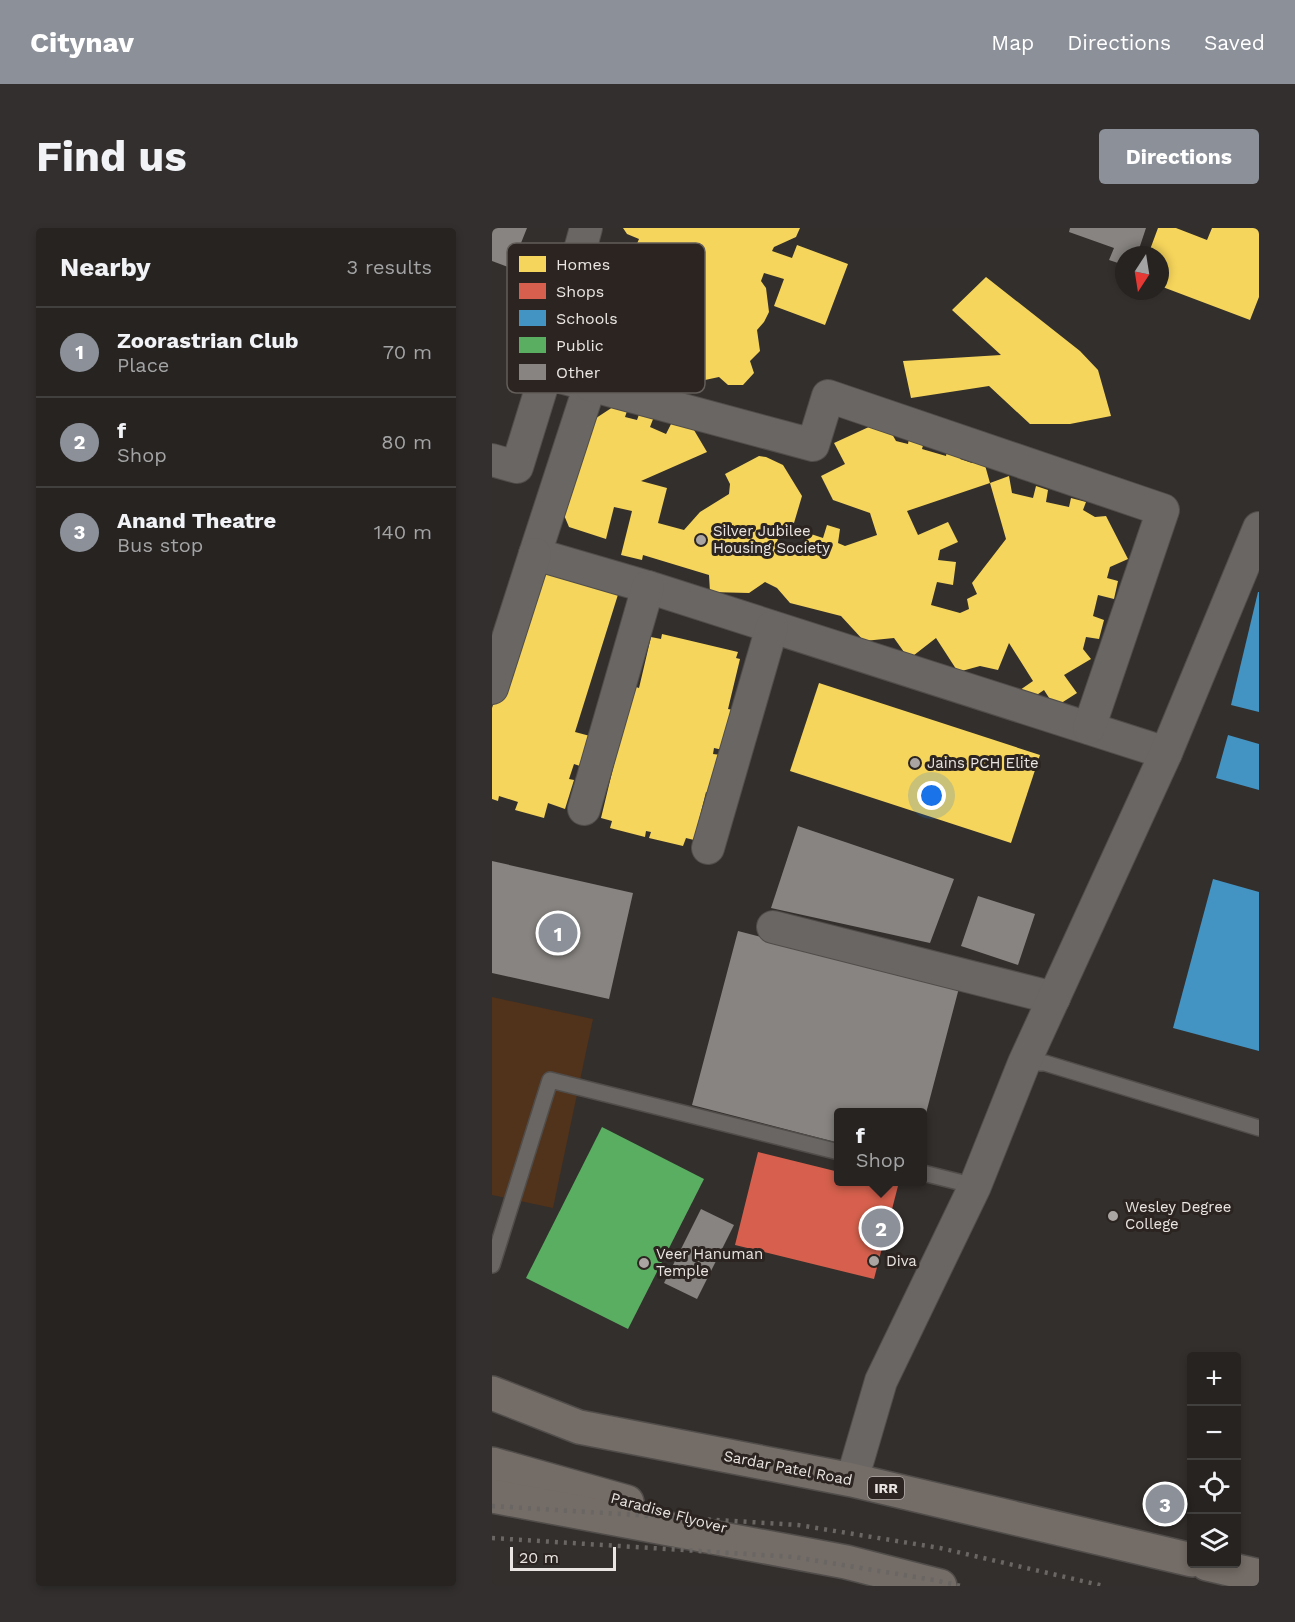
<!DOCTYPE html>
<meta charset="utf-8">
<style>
body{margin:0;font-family:"Work Sans",sans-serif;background:#322f2e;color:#f1f3f6}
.controls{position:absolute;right:18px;bottom:18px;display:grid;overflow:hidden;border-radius:6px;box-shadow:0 3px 9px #0003}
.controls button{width:54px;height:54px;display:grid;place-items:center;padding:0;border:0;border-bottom:2px solid #42403f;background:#262321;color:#f1f3f6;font:30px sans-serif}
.compass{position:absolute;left:623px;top:18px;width:54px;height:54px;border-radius:50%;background:#262321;box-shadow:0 3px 9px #0003;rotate:192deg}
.scale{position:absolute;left:18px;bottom:15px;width:106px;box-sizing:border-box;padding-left:6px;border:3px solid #eae5e2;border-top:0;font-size:16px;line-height:21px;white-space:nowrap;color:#eae5e2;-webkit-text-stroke:4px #2b2420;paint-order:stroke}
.you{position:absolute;left:440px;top:568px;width:21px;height:21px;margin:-15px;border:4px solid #fff;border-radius:50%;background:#1a73e8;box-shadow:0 0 0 9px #1a73e833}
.badge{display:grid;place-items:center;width:39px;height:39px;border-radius:50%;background:#8c9099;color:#fff;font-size:20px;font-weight:700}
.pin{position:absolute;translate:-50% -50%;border:3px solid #fff;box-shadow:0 2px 6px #0006}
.popup{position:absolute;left:342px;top:880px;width:93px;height:78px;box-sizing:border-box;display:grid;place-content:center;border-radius:6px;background:#262321;filter:drop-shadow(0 2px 4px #0005);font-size:20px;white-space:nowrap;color:#a4a4a5}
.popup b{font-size:22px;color:#f1f3f6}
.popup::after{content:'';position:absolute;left:50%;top:100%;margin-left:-12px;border:12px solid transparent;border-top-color:#262321}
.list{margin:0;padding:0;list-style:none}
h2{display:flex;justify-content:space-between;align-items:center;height:78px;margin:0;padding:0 24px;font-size:26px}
h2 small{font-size:20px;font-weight:400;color:#a4a4a5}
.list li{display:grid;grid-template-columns:39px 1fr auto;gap:18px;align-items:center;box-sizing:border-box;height:90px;padding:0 24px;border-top:2px solid #42403f}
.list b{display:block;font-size:22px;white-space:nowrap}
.list p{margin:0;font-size:20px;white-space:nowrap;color:#a4a4a5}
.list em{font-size:20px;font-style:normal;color:#a4a4a5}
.icon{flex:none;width:33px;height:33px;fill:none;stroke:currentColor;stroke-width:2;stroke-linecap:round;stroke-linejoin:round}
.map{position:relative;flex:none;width:767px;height:1358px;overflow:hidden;border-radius:6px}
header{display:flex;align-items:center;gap:36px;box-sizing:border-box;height:84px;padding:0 30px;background:#8c9099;color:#fff}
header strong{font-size:28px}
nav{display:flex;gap:33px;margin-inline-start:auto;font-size:21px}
.intro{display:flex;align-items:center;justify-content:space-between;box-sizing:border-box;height:144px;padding:0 36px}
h1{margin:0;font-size:42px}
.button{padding:15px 27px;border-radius:6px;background:#8c9099;color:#fff;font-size:21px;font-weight:700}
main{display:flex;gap:36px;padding:0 36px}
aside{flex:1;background:#262321;border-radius:6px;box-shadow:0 3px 9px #0003}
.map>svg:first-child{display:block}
</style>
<header>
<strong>Citynav</strong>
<nav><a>Map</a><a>Directions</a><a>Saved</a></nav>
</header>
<div class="intro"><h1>Find us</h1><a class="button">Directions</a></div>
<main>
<aside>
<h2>Nearby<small>3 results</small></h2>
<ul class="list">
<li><span class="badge">1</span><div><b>Zoorastrian Club</b><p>Place</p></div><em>70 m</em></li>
<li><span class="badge">2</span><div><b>f</b><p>Shop</p></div><em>80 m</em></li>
<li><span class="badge">3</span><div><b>Anand Theatre</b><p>Bus stop</p></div><em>140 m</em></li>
</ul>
</aside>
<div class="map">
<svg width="767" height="1358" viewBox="0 0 767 1358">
<rect width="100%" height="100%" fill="#332f2c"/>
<path fill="#51321a" d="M0,769L101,791L61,980L0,967Z"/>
<g fill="#f6d55c">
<path d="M131,0H308L304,9L282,19L280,23L300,30L305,17L356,36L333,97L282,78L292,51L272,45L269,53L274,60L277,84L272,94L265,102L268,123L258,133L262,145L251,157H236L227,149L213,152L189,145L183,136L195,126L186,106L168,117L169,126L161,134L152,128L143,127L133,113L125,117H111L102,106V92L108,80L103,62L122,51L127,19L143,20L147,11L135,6Z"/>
<path d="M666,0H684L715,12L720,0H767V69L758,92L668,58V27H656Z"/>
<path d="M494,49L588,123L606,142L619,188L578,196H538L497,158L419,170L411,133L509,127L460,82Z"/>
<path d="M127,175L137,177L133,189L145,192L149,181L163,186L158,199L174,206L180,194L199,197L215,224L149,253L175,260L166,295L192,302L208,284L237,266L238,256L233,246L267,228L274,229L291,237L310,268L302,295L290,298L284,317L310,325L316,305L331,310L335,297L348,301L346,315L353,318L385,307L378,285L341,272L329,248L353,236L342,215L392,192L404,213L416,216L418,205L433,210L430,221L454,228L456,218L470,221L468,231L480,235L491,230L498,255L415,283L426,307L456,294L466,314L448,322L446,332L464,334L461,357L445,354L439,377L468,385L477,381L475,371L485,366L480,355L514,311L498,255L517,248L520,265L541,270L544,258L556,262L554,274L577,279L579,270L594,274L591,282L603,289L614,288L636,331L618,339L615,350L626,353L622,371L606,367L601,388L612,392L607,411L594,409L591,421L599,431L572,447L585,465L563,479L552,462L536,473L528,462L541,453L517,415L506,442L488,438L466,444L444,410L417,431L402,410L372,413L349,388L298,375L285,360L273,354L257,365L218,364L217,347L151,327L150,332L129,327L140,283L122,279L114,311L77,299L69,280L95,196Z"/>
<path d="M47,331L129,357L83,504L98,508L88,538L82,536L77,551L82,552L73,581L56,575L52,590L23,582L26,574L7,568L6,573L0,571V480Z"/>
<path d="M170,406L246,424L244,430L248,431L236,481L241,482L231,522L222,520L221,526L229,527L219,566L214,564L202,612L194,610L191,618L157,610L159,604L154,603L153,609L118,600L120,593L109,590L141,458L147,460L159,409L169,411Z"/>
<path d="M327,455L548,527L519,615L298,543Z"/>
</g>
<path fill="#d6604d" d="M266,924L347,944V954H387L406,958L382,1051L243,1017Z"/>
<g fill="#4393c3">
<path d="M766,364H767V484L739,477Z"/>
<path d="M736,507L767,516V562L724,550Z"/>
<path d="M721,651L767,664V823L681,800Z"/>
</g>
<path fill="#5aae61" d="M110,899L212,951L136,1101L34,1050Z"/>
<g fill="#878481">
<path d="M0,0H35L19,40L0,33Z"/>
<path d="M578,0H654L645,27H632V37L617,32L622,20L577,4Z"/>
<path d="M306,598L462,651L438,715L279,680Z"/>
<path d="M0,633L141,665L117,771L0,745Z"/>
<path d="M486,668L543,686L526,737L469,718Z"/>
<path d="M246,703L467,760L432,893L431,884H347V915L200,877Z"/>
<path d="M209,981L242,997L205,1071L172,1055Z"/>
</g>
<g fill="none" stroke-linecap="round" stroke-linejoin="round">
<defs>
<g id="lane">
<path d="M532,835H553L767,900"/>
<path d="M431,945L483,958"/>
<path d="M0,1037L58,852L347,924"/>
</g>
<g id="street">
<path d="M54,145L98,157L43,326L156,359L674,525"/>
<path d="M98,157L321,217L336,168L671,282L597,500"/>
<path d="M0,232L25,239L54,145L94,0"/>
<path d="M0,460L43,326"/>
<path d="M92,581L156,359"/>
<path d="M216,620L280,399"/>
<path d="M281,699L562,770"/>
<path d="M360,1252L389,1153L483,958L532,835L674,525L767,300"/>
</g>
<g id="primary">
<path d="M0,1165L87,1199L360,1252L700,1332"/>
<path d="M0,1236L135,1274"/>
<path d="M0,1268L354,1334L448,1358"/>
<path d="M715,1336L767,1348"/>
</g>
</defs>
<use href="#lane" stroke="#504d4b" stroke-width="18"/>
<use href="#street" stroke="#504d4b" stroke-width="34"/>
<use href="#primary" stroke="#504d4b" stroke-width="36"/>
<use href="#lane" stroke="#696664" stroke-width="15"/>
<use href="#street" stroke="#696664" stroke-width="32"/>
<use href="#primary" stroke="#746c66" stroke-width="33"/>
<g stroke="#696663" stroke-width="4.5" stroke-dasharray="3 6" stroke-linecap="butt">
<path d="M0,1278L306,1297L448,1320L612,1358"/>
<path d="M0,1310L302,1329L442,1352L469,1358"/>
</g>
</g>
<g fill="#aaa5a2" stroke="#2b2420" stroke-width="2">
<circle cx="209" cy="312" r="6"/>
<circle cx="423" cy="535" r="6"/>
<circle cx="621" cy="988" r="6"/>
<circle cx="382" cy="1033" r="6"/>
<circle cx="152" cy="1035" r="6"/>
</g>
<g text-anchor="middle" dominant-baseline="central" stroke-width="6" stroke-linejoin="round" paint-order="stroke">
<rect fill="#2b2420" stroke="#b1aba8" stroke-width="1.5" x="376" y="1249" width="36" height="22" rx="4.5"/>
<g font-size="14" font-weight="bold" fill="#eae5e2">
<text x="394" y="1260">IRR</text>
</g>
<g font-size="15" fill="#eae5e2" stroke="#2b2420" text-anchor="start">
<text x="221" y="303">Silver Jubilee<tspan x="221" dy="17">Housing Society</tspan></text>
<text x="435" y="535">Jains PCH Elite</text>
<text x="633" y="979">Wesley Degree<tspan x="633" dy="17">College</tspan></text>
<text x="164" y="1026">Veer Hanuman<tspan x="164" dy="17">Temple</tspan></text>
<text x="394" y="1033">Diva</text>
</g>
<g font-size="15" fill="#eae5e2" stroke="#2b2420">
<text transform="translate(296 1240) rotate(11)">Sardar Patel Road</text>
<text transform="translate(177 1285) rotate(15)">Paradise Flyover</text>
</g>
</g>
<rect x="15" y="15" width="198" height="150" rx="9" fill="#2b2420" stroke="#645e5a" stroke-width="1.5"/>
<rect x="27" y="28" width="27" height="16" fill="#f6d55c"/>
<rect x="27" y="55" width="27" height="16" fill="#d6604d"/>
<rect x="27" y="82" width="27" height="16" fill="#4393c3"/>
<rect x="27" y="109" width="27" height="16" fill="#5aae61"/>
<rect x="27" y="136" width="27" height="16" fill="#878481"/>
<g font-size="16" fill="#eae5e2">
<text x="64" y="42">Homes</text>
<text x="64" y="69">Shops</text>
<text x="64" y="96">Schools</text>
<text x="64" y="123">Public</text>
<text x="64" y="150">Other</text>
</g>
</svg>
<div class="controls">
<button>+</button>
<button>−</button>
<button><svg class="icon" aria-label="locate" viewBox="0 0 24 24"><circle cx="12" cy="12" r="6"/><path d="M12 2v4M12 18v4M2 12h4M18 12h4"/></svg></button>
<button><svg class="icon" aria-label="layers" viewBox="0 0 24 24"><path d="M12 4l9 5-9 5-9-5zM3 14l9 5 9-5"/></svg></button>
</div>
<svg class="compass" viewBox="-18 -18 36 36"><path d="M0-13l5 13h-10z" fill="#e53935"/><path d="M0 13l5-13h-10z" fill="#a4a4a5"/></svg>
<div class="scale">20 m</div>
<div class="you"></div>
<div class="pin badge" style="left:66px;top:705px">1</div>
<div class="pin badge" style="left:389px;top:1000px">2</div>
<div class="popup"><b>f</b>Shop</div>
<div class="pin badge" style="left:673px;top:1276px">3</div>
</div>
</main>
